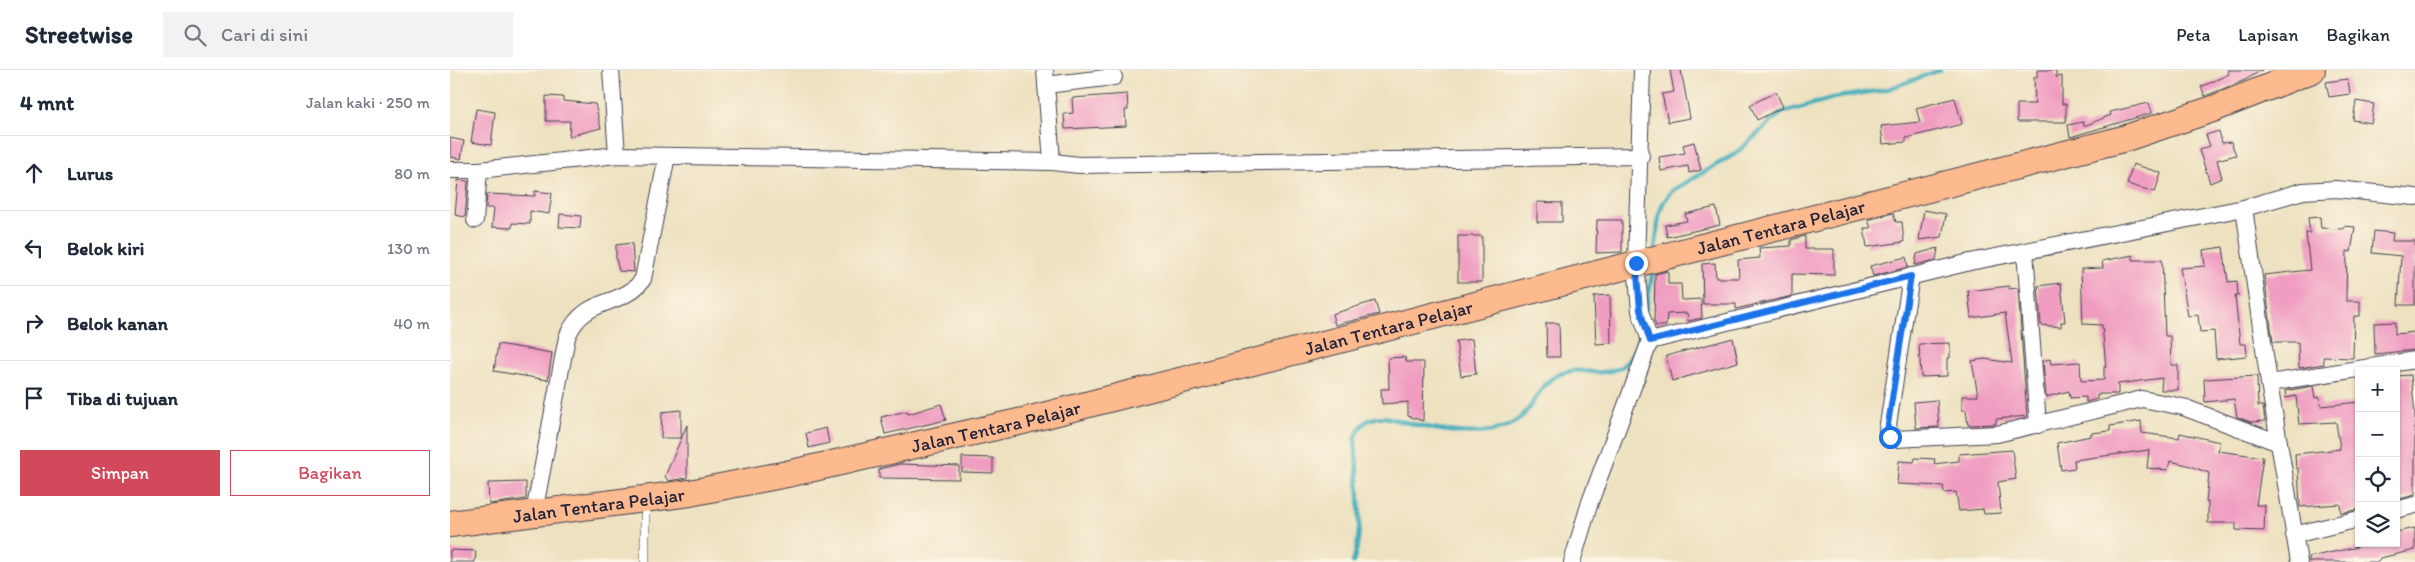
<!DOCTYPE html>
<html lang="id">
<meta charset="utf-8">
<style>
body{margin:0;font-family:Itim,sans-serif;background:#f2f2f3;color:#1f2937}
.controls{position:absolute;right:15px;bottom:15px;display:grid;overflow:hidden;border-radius:0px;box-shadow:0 1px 4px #0004}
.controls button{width:45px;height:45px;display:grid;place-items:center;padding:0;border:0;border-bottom:1px solid #e0e1e3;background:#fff;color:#1f2937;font:25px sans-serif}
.stop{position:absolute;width:15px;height:15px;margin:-11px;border:4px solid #1a73e8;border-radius:50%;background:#fff}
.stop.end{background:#1a73e8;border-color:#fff;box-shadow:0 1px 5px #0008}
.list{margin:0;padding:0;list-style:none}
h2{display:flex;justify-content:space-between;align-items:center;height:65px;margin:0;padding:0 20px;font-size:21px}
h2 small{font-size:16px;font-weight:400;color:#747a83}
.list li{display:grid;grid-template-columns:32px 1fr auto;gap:15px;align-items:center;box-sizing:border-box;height:75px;padding:0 20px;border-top:1px solid #e0e1e3}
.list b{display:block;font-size:19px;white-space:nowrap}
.list em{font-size:16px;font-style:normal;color:#747a83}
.actions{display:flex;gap:10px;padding:15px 20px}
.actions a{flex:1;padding:11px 0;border:1px solid #d1495b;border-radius:0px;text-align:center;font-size:18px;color:#d1495b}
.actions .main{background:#d1495b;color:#fff}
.icon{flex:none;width:28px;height:28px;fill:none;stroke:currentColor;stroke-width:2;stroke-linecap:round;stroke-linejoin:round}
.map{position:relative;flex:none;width:1965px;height:492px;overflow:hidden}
header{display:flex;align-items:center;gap:30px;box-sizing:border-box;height:70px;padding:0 25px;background:#fff;border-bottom:1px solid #e0e1e3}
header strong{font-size:24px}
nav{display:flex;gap:28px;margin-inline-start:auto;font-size:18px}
.search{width:350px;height:45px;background:#f2f2f3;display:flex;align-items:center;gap:12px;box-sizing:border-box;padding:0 18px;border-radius:0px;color:#747a83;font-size:19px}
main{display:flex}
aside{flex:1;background:#fff}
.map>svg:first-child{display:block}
</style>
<header>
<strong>Streetwise</strong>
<div class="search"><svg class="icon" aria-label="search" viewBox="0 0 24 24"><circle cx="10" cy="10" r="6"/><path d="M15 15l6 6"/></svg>Cari di sini</div>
<nav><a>Peta</a><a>Lapisan</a><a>Bagikan</a></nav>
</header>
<main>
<aside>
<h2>4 mnt<small>Jalan kaki · 250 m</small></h2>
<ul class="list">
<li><svg class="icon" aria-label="ahead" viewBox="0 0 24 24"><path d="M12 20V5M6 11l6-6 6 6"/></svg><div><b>Lurus</b></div><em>80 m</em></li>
<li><svg class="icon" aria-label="left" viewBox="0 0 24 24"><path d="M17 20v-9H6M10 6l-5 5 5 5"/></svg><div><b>Belok kiri</b></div><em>130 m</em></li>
<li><svg class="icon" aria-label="right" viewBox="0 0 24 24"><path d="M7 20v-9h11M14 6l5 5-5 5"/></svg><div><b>Belok kanan</b></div><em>40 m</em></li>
<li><svg class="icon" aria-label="arrive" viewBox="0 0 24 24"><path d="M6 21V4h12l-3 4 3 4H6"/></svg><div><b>Tiba di tujuan</b></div></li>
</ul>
<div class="actions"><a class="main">Simpan</a><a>Bagikan</a></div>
</aside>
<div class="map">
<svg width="1965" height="492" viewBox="0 0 1965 492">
<rect width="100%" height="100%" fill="#fcf5e5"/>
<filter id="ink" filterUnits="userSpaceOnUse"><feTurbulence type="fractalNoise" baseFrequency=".02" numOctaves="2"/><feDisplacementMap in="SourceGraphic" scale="10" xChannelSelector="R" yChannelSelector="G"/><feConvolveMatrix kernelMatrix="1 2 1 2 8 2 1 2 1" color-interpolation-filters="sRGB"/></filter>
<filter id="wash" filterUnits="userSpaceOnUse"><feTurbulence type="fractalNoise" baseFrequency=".0096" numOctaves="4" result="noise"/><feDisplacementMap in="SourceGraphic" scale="20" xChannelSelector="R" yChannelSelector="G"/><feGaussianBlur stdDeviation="1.12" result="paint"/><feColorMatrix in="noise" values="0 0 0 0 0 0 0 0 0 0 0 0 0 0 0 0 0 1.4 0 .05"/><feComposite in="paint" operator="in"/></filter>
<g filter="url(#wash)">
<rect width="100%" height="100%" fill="#ede1c0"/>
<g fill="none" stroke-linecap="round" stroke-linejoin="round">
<g stroke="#3eadbb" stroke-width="4.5">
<path d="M1205,179L1209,145L1213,133L1223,120L1285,84L1331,43L1383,28L1438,19L1490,0"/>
<path d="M1196,239L1203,200"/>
<path d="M903,492C915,459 907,405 905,370C909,354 918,347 935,347C974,357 1045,379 1075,343C1088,328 1092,310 1113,303C1124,299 1132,301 1143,302C1177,304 1182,289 1191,261"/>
</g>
</g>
<g id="blocks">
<g fill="#f09dc1">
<path d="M1220,0H1231L1240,48L1218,52L1212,24L1224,22Z"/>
<path d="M1587,0H1606V7L1612,6V34H1616V52H1567V34H1585L1584,7H1587Z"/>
<path d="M1777,0H1812L1795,10L1755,26L1751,17L1779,4Z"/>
<path d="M1898,9L1900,24L1879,27L1876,12Z"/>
<path d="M1326,22L1333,37L1307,50L1300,35Z"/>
<path d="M677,24L678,40H675L676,56L615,59L614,44L623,43L622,28Z"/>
<path d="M96,26L113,27V31L145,34L151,58L119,66L120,51H96Z"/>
<path d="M1505,28L1512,54L1456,68V72L1433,74L1431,56L1470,52L1466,38Z"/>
<path d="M1906,31L1924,34L1921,53L1903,50Z"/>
<path d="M1699,33L1702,43L1620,67L1618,55L1633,52L1634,56L1661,45L1660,42Z"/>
<path d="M26,39L45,42L41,75L21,72Z"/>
<path d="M1769,61L1772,73L1781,72L1786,85L1767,90L1772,108L1760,113L1749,80L1760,76L1756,65Z"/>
<path d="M0,68L14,71L11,89L0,87Z"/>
<path d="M1244,72L1251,100L1239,103L1238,96L1211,101L1209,87L1235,83L1233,75Z"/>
<path d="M1683,94L1711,103L1705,122L1677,114Z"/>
<path d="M8,110L18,111L15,147L5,145Z"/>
<path d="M85,121L102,123L99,144L80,141V154L62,153V158L42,157L44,138H36L37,124L85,126Z"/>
<path d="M1087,132L1112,133V152H1087Z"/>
<path d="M1266,137L1270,155L1217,167L1215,155L1237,151L1235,144Z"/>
<path d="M1474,140L1496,144L1492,167L1469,170Z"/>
<path d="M1443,143L1446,152H1452L1454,172L1417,177L1414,158H1421L1418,150Z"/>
<path d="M110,144L131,146L130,158L109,157Z"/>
<path d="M1870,147L1871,158L1893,159L1894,156L1905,157L1901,182L1897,181L1896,231H1910V246H1904L1903,288L1873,287L1874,294L1849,298L1848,272H1823L1814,205L1860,200L1856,163H1860L1858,148Z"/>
<path d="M1147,150H1172V182L1146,183Z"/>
<path d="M1924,161L1943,163L1942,171H1965V235H1948L1951,186L1922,183Z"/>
<rect x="1008" y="166" width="24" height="46"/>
<path d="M1355,166V179H1384V205L1342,204V226L1286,239V234H1253L1252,194L1265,193L1266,208H1289L1288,190L1310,188L1309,178L1341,176V170Z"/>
<path d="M182,173L184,202L169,201L166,189V175Z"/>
<path d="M1773,177L1778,212L1787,211L1788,226H1785L1790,274H1796L1797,286L1766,289L1764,261L1750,262L1748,245L1738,246L1730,198L1755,196L1753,180Z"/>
<path d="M1488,178L1486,190L1465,195L1467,184Z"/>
<path d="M1683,185V190H1712L1715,266H1720L1721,295H1728V320H1711L1712,308L1668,314V324H1647V329L1636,332V327L1620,328L1619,321L1596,327L1593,291L1600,289L1601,294L1630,292L1631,311L1654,310V297H1656L1652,255L1633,254L1631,199L1653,198L1652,191Z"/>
<path d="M1456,187L1458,197L1423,206L1420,196Z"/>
<path d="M1218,201V214H1231L1232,230L1251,229L1252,248L1238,251L1237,243L1217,244L1216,256H1206L1204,251L1205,204Z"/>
<path d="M1611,213L1615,252H1611V257L1591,255L1588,216Z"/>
<path d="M1559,216V219L1568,218L1577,346L1546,349V354L1518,355L1516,340H1512V326H1528L1522,291L1535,289L1562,293L1555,243L1521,248L1518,221Z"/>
<path d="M1160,225L1161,273L1146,274L1144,226Z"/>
<path d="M925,231L929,244L885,255L882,244Z"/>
<path d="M1945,252V264L1965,262V280L1925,284L1924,253Z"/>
<path d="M1096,253H1109L1110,287H1097Z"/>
<path d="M1283,268L1288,292L1222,311L1216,286Z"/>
<path d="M1022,269L1026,304L1011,306L1006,271Z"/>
<path d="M1500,273V288H1497V306L1471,307L1469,274Z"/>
<path d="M48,274L102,283L98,310L44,301Z"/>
<path d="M955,287L956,292H974L973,351L958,346V332L932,334L931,319H939L938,288Z"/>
<path d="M1961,305L1965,345V425L1946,430V306Z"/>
<path d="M1807,306L1808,336H1813L1815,351L1801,352L1787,347L1784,329L1755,332L1754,309Z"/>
<path d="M1863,316L1865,328L1870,327L1871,336L1909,332V439L1891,443L1890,434L1850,437L1848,398H1846L1845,384L1890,379L1886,352L1849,354L1846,326L1836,328L1835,321Z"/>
<path d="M1487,330L1489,357L1466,358L1464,332Z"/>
<path d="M491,334L496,350L435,364L431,347L457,341L458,344Z"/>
<path d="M231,340V368H211L212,342Z"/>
<path d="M1691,351L1692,363L1729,368L1730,363L1770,372L1768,381L1813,387L1806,435H1815L1814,461L1786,460V453H1758V432H1756L1759,403L1737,395L1720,391L1718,400L1697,398L1699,380L1624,390L1625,398L1611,400L1607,373L1641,366V363L1660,361V356Z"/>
<path d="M237,355V408L218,411L215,406Z"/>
<path d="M376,358L379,373L359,378L356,363Z"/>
<path d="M1562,380L1566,409L1548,412L1551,443L1534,444L1533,439L1509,441L1506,422L1494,423L1493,416L1447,414L1449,391L1464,392L1465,388L1485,389L1484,394L1509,391V384Z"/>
<path d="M512,387L543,388V403L512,402Z"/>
<path d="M450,394L509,396V409L429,408V399Z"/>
<path d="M76,412V429L39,434L38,413Z"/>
<path d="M1965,458V480L1930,488L1928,492H1859V487L1908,477V473H1946V462Z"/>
<path d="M0,480L26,481L25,492H0Z"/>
</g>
</g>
</g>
<g filter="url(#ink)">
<use href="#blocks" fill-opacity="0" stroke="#403f4f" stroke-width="1"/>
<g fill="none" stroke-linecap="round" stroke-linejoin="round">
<defs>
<path id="service" d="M195,492V434"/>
<g id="minor">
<path d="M161,0L167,85"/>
<path d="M595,0L602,92L629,95L1191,86"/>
<path d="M596,15L664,7"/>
<path d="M0,100H29L167,85L602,92"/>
<path d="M1794,138L1819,313L1849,492"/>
<path d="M25,150L29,100"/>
<path d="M1575,181L1588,355"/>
<path d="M1461,206L1437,361L1445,369L1547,364L1692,329L1733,337L1829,373"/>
<path d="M1200,271L1520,192L1794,138L1853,121L1886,119L1965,127"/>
<path d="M1819,313L1965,290"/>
<path d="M1946,440L1965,435"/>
<path d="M84,443L117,267C135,224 172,239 193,209L217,86"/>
<path d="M1844,465L1909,449"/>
<path d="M1122,492L1140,432L1200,271L1190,241L1186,193L1192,0"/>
</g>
<g id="trunk">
<path id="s1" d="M0,454L240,423L337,404L573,351L1673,69L1763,39L1862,0"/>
</g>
</defs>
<use href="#service" stroke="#403f4f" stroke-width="9"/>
<use href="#minor" stroke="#403f4f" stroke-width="18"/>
<use href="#trunk" stroke="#403f4f" stroke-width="28"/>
<use href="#service" stroke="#fff" stroke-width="8"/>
<use href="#minor" stroke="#fff" stroke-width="16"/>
<use href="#trunk" stroke="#fcba8e" stroke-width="26"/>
</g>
</g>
<g fill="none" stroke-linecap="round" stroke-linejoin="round" filter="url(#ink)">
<path stroke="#1a73e8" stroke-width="6" d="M1186,193L1190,240L1200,271L1461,206L1437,361L1440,367"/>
</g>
<g text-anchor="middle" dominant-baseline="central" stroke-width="4.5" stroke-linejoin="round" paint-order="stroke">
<g font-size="19" fill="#22223b" stroke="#fcf5e5">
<text stroke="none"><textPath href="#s1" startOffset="1365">Jalan Tentara Pelajar</textPath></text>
<text stroke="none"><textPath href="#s1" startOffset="960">Jalan Tentara Pelajar</textPath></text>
<text stroke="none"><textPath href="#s1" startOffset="555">Jalan Tentara Pelajar</textPath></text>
<text stroke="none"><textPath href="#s1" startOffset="150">Jalan Tentara Pelajar</textPath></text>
</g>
</g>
</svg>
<div class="controls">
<button>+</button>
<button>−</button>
<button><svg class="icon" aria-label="locate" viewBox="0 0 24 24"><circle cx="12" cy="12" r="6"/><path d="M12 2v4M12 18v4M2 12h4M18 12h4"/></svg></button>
<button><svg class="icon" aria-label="layers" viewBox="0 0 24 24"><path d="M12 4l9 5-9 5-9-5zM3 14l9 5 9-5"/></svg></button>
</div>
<div class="stop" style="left:1440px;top:367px"></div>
<div class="stop end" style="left:1186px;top:193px"></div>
</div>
</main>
